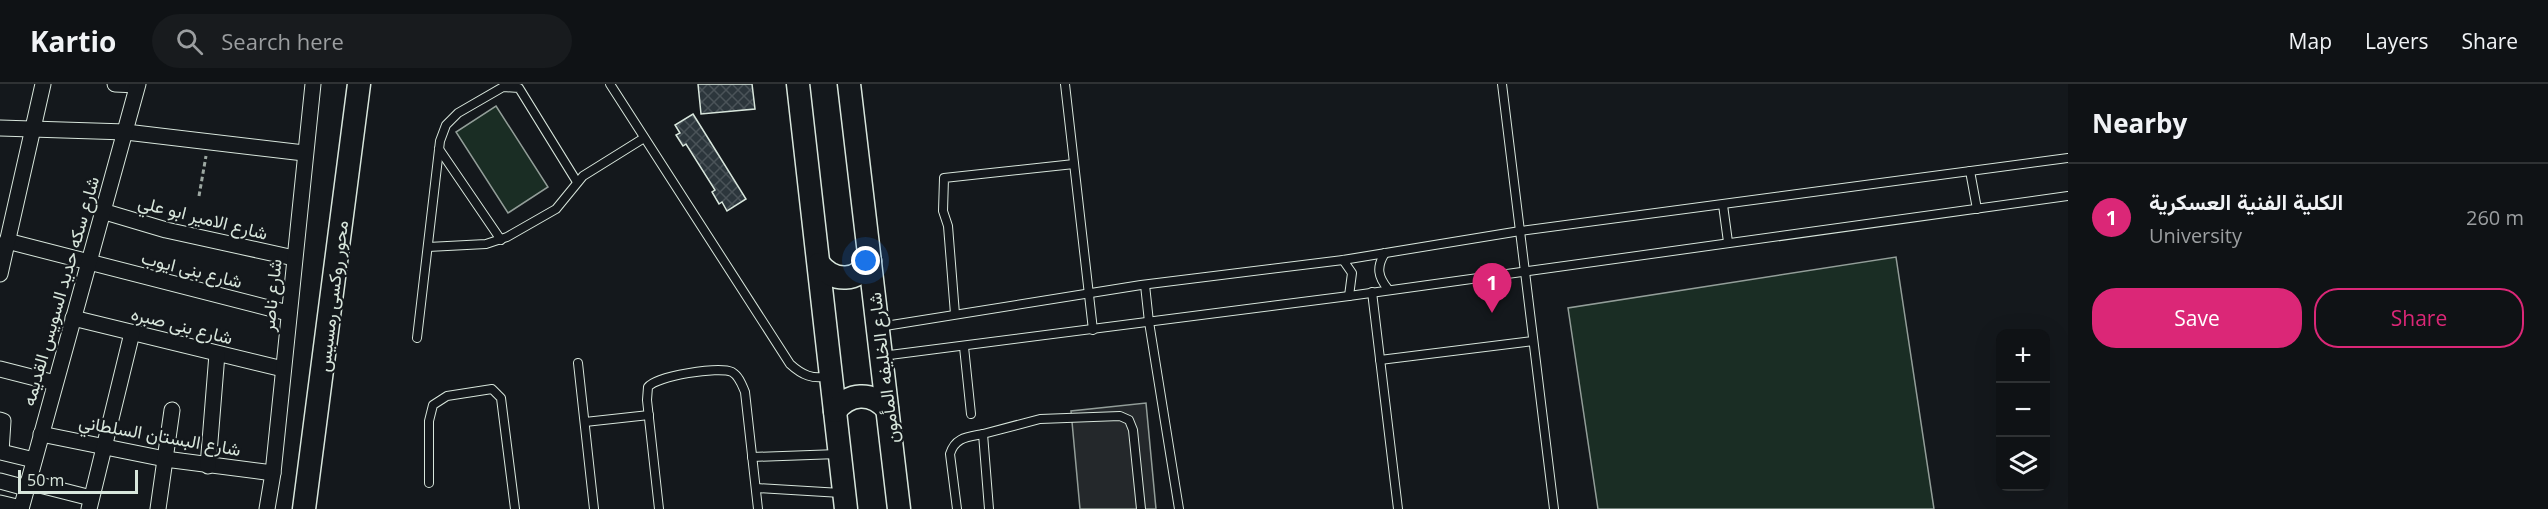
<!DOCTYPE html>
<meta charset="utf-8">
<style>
body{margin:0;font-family:"Open Sans",Vazirmatn,sans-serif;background:#181b1e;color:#f1f3f6}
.controls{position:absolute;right:18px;bottom:18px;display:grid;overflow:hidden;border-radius:12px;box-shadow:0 6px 24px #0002}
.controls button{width:54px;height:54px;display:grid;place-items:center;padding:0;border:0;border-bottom:2px solid #2f3234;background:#0f1215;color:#f1f3f6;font:30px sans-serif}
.scale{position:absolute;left:18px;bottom:15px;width:120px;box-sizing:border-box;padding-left:6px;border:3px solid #d8e6dc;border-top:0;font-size:16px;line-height:21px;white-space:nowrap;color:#d8e6dc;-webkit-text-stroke:4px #14181c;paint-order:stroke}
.you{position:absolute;left:866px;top:177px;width:21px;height:21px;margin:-15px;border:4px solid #fff;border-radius:50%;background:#1a73e8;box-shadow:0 0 0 9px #1a73e833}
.badge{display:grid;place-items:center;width:39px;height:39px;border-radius:50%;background:#db2777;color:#fff;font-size:20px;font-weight:700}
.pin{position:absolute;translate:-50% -50px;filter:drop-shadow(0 2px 3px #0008)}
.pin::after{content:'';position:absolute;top:32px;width:21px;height:18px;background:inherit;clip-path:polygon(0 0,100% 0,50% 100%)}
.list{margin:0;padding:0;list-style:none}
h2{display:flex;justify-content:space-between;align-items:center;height:78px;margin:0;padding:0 24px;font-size:26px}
h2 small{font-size:20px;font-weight:400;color:#9b9ea0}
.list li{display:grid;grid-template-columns:39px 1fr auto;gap:18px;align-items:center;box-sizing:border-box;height:108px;padding:0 24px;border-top:2px solid #2f3234}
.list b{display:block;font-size:22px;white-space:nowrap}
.list p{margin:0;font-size:20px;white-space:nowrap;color:#9b9ea0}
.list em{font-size:20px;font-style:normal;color:#9b9ea0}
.actions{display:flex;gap:12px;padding:18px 24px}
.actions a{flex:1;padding:14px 0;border:2px solid #db2777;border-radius:24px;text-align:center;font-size:21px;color:#db2777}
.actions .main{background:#db2777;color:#fff}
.icon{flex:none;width:33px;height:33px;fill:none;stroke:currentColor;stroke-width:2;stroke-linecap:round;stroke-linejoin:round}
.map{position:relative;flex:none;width:2068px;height:425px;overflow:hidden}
header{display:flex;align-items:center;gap:36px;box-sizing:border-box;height:84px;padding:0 30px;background:#0f1215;border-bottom:2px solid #2f3234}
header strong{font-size:28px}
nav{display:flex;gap:33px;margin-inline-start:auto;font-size:21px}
.search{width:420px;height:54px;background:#181b1e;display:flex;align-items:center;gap:15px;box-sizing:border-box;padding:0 21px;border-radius:33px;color:#9b9ea0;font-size:22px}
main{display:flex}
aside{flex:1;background:#0f1215}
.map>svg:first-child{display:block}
</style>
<header>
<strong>Kartio</strong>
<div class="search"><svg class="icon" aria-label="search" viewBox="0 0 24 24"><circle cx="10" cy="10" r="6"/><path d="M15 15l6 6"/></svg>Search here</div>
<nav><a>Map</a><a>Layers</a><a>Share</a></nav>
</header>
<main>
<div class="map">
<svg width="2068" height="425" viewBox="0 0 2068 425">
<defs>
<pattern id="building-cross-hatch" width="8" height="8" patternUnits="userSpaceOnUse" patternTransform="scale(1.5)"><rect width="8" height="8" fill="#2c363c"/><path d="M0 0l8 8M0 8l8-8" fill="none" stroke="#4a5358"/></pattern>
</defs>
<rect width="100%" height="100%" fill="#14181c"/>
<g fill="#1a2d24" stroke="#939e99" stroke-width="1.5">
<path d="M496,22L548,103L508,129L456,48Z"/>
<path d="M1896,173L1934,425H1598L1568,224Z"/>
</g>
<path fill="#24282b" stroke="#939e99" stroke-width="1.5" d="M1146,319L1156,425H1080L1071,327Z"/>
<g fill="url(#building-cross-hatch)" stroke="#d8e6dc" stroke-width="1.5">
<path d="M698,0H752L755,25L701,30Z"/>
<path d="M693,30L746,115L727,127L722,118L719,120L712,108L715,106L686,60L683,62L676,51L680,49L675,41Z"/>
</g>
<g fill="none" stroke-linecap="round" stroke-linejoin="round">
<defs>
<g id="service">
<path d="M610,0L790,280C802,291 813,296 829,292"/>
<path d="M1065,0L1093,246"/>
<path d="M1502,0L1554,425"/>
<path d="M439,65L501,156"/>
<path d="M1970,87L1977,125"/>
<path d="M1723,121L1728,158"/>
<path d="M428,163L486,160L507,153L556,125L583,92L644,54"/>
<path d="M1385,169C1376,183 1378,193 1388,205"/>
<path d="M1343,176L1352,189L1349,212"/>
<path d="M1145,201L1149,238L1179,425"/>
<path d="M1372,208L1398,425"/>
<path d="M955,230L948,142L943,127L944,94L1074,80"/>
<path d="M879,243L1141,201L1343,176L1520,147L2068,74"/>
<path d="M417,254L440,57L446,41L458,29L503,3L519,4L577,98"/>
<path d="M964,263L971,330"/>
<path d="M882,272L1349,212L2068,112"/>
<path d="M1380,276L1533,257"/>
<path d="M578,279L594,425"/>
<path d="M585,338L649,331"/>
<path d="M752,373L838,370"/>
<path d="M429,399V337L433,321L447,312L492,305L501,314L515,425"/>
<path d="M756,404L841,409"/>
<path d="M659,425L647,316L648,303C656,292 719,282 732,288C739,292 742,301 745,308L758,425"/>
<path d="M957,425L950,370C955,353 968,353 983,350"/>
<path d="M989,425L983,350L1040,335L1120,332L1129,336L1133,346L1141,425"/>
</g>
<g id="minor">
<path d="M115,0L137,1"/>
<path d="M0,44L126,48L304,69"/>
<path d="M102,127L166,146L294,174"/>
<path d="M7,157L288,229"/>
<path d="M0,190L43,0"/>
<path d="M73,234L283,285"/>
<path d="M0,285L55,299"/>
<path d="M0,336L3,337L1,368L34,376"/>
<path d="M41,350L165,375L273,389"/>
<path d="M208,382L217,270"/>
<path d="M0,397L26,404"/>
<path d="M28,398L91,414"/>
<path d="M0,419L21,424"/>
<path d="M21,425L138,0"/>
<path d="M89,425L132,249"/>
<path d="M158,425L172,326"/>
<path d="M267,425L273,389L313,0"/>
</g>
<g id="primary">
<path d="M798,0L846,425"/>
<path d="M849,0L899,425"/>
<path d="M819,180C834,199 858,198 870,177"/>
<path d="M835,327C849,309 871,307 887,325"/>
<path d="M304,425L359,0"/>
</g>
</defs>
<use href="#service" stroke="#d8e6dc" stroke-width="10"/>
<use href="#minor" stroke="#d8e6dc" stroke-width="17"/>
<use href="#primary" stroke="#d8e6dc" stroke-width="25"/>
<path stroke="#9da8a2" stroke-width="3" stroke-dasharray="4.5 3" stroke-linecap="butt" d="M199,112L206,72"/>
<use href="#service" stroke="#14181c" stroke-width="8"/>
<use href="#minor" stroke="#14181c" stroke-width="15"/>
<use href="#primary" stroke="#14181c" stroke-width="22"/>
</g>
<g text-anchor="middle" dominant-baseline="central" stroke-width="4.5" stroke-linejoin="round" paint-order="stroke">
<g font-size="18" fill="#d8e6dc" stroke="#14181c">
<text transform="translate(203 133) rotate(14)">شارع الامير ابو علي</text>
<text transform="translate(192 185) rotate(14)">شارع بنى ايوب</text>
<text transform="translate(60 207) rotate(-74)">شارع سكه حديد السويس القديمه</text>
<text transform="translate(271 211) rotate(-84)">شارع ناصر</text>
<text transform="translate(332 212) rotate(-83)">محور روكسى رمسيس</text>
<text transform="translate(182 241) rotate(14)">شارع بنى صبره</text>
<text transform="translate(883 284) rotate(-97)">شارع الخليفه المأمون</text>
<text transform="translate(160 351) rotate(10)">شارع البستان السلطاني</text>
</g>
</g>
</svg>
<div class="controls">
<button>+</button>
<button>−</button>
<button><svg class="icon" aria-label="layers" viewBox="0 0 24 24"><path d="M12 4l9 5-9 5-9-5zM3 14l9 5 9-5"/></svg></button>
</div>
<div class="scale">50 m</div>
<div class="you"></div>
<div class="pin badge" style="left:1492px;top:229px">1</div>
</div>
<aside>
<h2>Nearby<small></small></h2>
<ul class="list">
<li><span class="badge">1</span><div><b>الكلية الفنية العسكرية</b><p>University</p></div><em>260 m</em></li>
</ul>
<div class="actions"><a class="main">Save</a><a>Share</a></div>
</aside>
</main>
